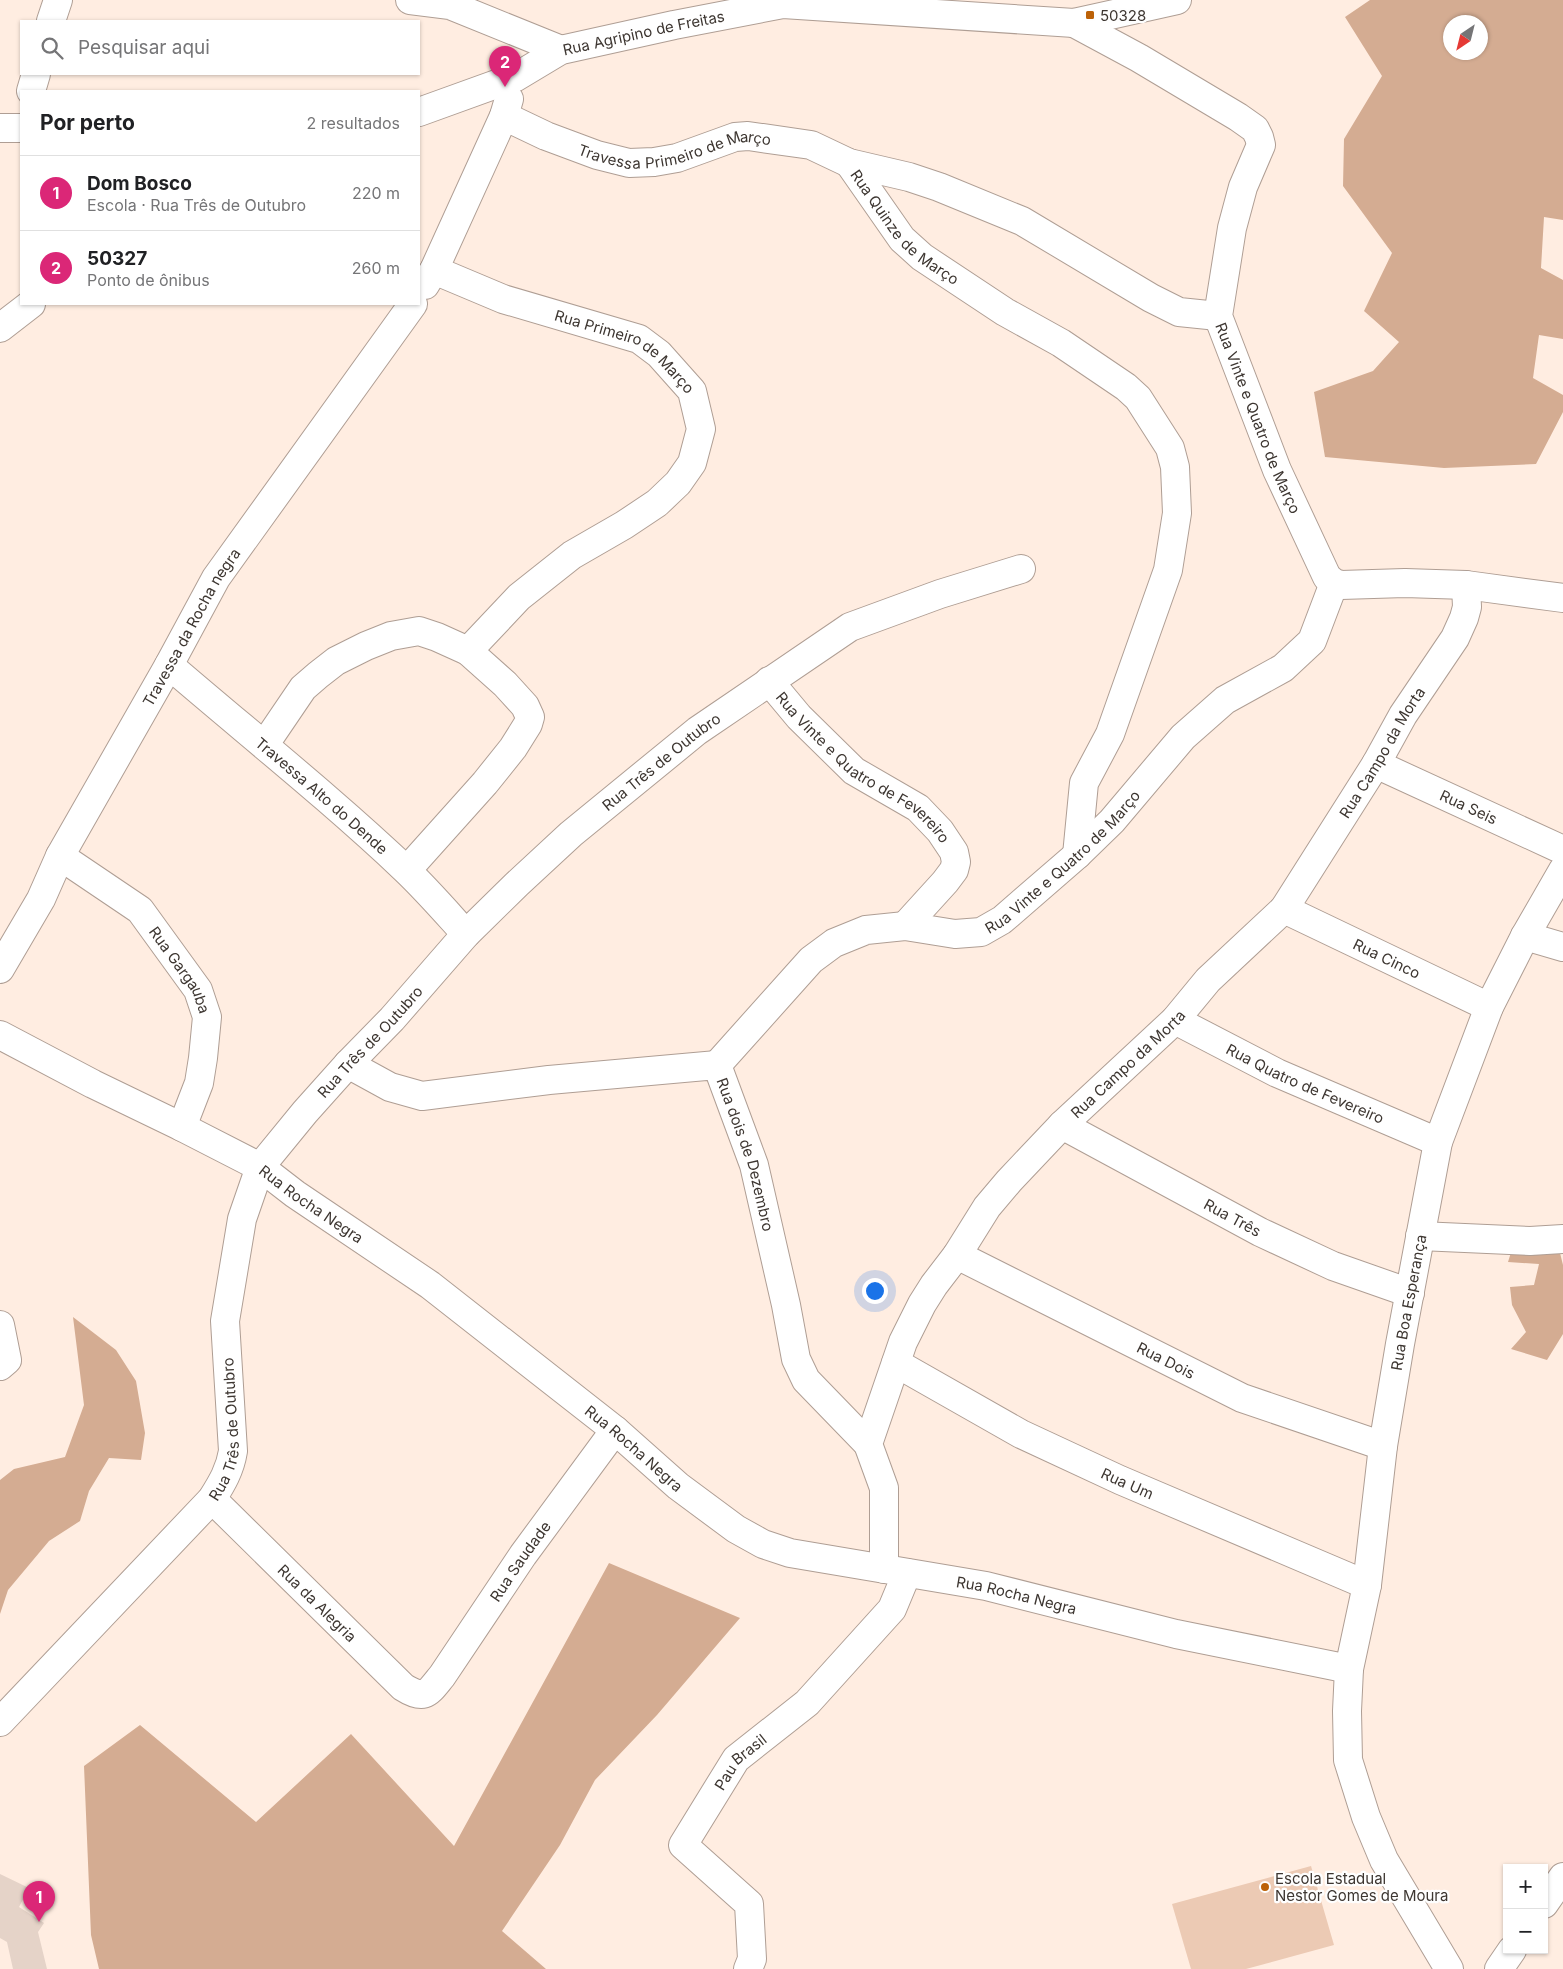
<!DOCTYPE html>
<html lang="pt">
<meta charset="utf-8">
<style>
body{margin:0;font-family:Inter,sans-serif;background:#f2f2f2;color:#202124}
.controls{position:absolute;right:15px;bottom:15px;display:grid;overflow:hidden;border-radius:0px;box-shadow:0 1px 4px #0004}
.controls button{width:45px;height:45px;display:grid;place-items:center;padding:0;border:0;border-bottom:1px solid #e0e0e0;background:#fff;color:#202124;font:25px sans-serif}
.compass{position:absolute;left:1443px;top:15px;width:45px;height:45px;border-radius:50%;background:#fff;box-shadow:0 1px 4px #0004;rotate:215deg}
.you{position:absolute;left:874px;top:1290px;width:18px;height:18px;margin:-12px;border:4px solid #fff;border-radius:50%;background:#1a73e8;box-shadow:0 0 0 8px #1a73e833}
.badge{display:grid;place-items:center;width:32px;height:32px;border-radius:50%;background:#db2777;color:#fff;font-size:16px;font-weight:700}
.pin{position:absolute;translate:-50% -41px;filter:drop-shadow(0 1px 2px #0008)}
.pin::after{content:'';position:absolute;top:26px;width:18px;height:15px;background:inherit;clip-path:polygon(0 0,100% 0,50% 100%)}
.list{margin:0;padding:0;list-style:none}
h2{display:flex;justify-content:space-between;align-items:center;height:65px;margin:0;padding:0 20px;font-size:21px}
h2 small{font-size:16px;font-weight:400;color:#757577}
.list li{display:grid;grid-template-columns:32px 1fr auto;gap:15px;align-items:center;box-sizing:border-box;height:75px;padding:0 20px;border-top:1px solid #e0e0e0}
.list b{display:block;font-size:19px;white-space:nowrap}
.list p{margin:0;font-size:16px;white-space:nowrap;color:#757577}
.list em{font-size:16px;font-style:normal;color:#757577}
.icon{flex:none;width:28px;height:28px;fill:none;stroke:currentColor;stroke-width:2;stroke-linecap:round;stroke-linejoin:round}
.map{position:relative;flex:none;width:1563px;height:1969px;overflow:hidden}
.search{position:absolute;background:#fff;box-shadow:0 1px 4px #0004;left:20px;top:20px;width:400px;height:55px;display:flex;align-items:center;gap:12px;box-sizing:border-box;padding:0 18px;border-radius:0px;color:#757577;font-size:19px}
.panel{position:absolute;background:#fff;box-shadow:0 1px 4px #0004;left:20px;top:90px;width:400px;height:215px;border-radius:0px}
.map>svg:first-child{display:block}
</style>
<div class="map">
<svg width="1563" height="1969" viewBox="0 0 1563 1969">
<rect width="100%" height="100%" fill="#ffede1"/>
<path fill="#eccab4" d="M1311,1866L1334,1945L1246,1969H1191L1172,1904Z"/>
<g fill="#d4ac92" fill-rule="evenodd">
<path d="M1370,0H1563V220L1544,217L1541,268L1563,280V339L1539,335L1533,378L1563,395V412L1536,464L1444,468L1325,457L1314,392L1373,371L1399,342L1364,311L1392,253L1343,186L1344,139L1382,76L1345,17ZM1480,22V52H1450V22Z"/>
<path d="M1558,1245L1563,1265V1334L1547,1360L1511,1349L1526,1332L1512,1305L1510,1287L1534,1285L1539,1264L1508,1262L1513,1246Z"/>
<path d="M73,1317L116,1350L136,1381L145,1433L141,1460L109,1458L89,1491L80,1521L49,1541L8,1590L0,1614V1480L14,1469L65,1457L84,1405Z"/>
<path d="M609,1563L740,1618L657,1715L595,1780L560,1845L502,1931L546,1969H99L91,1935L84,1766L140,1725L256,1822L351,1734L454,1846Z"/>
</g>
<path fill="#e5d3c8" d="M0,1874L29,1888L19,1907L44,1923L38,1932L47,1969H13L7,1942L0,1938Z"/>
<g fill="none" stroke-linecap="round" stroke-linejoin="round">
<defs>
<g id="minor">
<path d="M410,0L450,5L561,50"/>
<path d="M51,21L58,0"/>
<path id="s1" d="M1074,23L1139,58L1238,117L1255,129L1259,137L1261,145L1243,187L1232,228L1218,316L1277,470L1327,577L1334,583L1341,585L1405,583L1466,585L1563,598"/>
<path d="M31,91L36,74"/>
<path id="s2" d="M419,112L516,77L561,50L674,25L783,4L1074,23L1177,0"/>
<path id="s3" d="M504,116L546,136L597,155L629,163L654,162L677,158L735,137L748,136L811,145L849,163L909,177L939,187L1022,221L1151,298L1179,312L1218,316"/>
<path d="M0,128H21"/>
<path id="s4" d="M849,163L902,239L922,257L1005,312L1061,343L1126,387L1138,398L1170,448L1175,467L1177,513L1168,570L1110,734L1084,783L1077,855"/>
<path id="s5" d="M434,270L503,299L639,339L659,354L692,391L701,429L692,463L678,483L657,503L624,525L572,555L519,597L468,651"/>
<path d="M425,285L434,270L504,116L509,99"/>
<path d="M0,328L31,304"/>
<path id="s6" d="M169,665C248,733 330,798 406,870C427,890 446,912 466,934"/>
<path id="s7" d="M769,681L799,717L854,771L918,808L940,831L954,852L956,862L954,870L945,882L905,926"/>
<path d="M265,744L303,688L318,675L336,661L366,646L391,636L419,631L437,637L468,651L505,684L525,706L530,717L528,724L513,748L485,783L407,870"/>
<path id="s8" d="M1376,764L1563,850"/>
<path id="s9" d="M60,856L140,910L198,990L207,1017L203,1058L199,1083L182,1127"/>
<path id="s10" d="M1284,909L1489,1007"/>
<path d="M1525,936L1563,947"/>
<path id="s11" d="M0,969L41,899L60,856L169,665L216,578L413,304"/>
<path id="s12" d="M1175,1020L1277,1073L1438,1142"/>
<path id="s13" d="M0,1035L93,1084L182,1127L260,1167L295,1194L430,1285L615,1430L678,1486L736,1529L763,1544L790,1553L986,1586L1176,1634L1349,1669"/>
<path id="s14" d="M348,1064L390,1087L422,1096L549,1080L717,1065L754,1165L786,1305L796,1359L806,1380L868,1444"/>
<path id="s15" d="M717,1065L811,960L834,943L866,930L905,926L955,934L981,932L1002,920L1077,855L1112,821L1183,737L1225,700L1283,668L1312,641L1334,583"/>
<path id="s16" d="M1062,1125L1260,1232L1333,1266L1410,1293"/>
<path d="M1420,1236L1530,1241L1563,1239"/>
<path id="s17" d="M957,1255L1242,1398L1383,1446"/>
<path d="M0,1325L7,1360L0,1366"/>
<path id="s18" d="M896,1363L1021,1434L1120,1480L1367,1585"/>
<path id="s19" d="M212,1499L403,1687C425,1701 428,1693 442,1676L523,1555L615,1430"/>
<path id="s20" d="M884,1569V1488L868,1444L903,1342L922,1304L934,1285L957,1255L987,1207L1009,1181L1062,1125L1175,1020L1208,980L1284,909L1376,764L1403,715L1455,638L1464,618L1467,607L1466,585"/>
<path id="s21" d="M0,1722L212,1499C222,1483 230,1470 233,1451L225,1321L242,1219L260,1167L305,1112L348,1064L392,1019L466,934L517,884L571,834L697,731L850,627L940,594L1021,569"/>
<path d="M1544,1904L1563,1877"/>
<path id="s22" d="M748,1969L752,1959L749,1904L683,1845L736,1759L807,1703L892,1609L907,1573"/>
<path id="s23" d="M1449,1969L1384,1860L1366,1817L1348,1760L1347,1711L1349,1669L1367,1585L1383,1446L1400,1344L1438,1142L1489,1007L1525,936L1563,870"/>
<path d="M1499,1969L1512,1950"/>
</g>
</defs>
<use href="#minor" stroke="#af9e94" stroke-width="30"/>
<use href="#minor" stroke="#fff" stroke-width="28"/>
</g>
<g fill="#bc6107" stroke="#fefefe" stroke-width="2">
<rect x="1085" y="10" width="10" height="10" rx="2.5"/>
<circle cx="1265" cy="1887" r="5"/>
</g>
<g text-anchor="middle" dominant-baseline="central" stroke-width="4.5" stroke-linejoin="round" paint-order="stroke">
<g font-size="15" fill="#3d3631" stroke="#fefefe" text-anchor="start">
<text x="1100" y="15">50328</text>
<text x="1275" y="1878">Escola Estadual<tspan x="1275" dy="17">Nestor Gomes de Moura</tspan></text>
</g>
<g font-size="15" fill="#3d3631" stroke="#fefefe">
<text stroke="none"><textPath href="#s2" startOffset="240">Rua Agripino de Freitas</textPath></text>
<text stroke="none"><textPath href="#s3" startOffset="181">Travessa Primeiro de Março</textPath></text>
<text stroke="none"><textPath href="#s4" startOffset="86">Rua Quinze de Março</textPath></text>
<text stroke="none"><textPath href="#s5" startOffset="210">Rua Primeiro de Março</textPath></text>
<text stroke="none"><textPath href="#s1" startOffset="514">Rua Vinte e Quatro de Março</textPath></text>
<text stroke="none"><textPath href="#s11" startOffset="392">Travessa da Rocha negra</textPath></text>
<text stroke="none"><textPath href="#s20" startOffset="1001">Rua Campo da Morta</textPath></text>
<text stroke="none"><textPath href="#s21" startOffset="1221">Rua Três de Outubro</textPath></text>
<text stroke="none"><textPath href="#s7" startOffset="129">Rua Vinte e Quatro de Fevereiro</textPath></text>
<text stroke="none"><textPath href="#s6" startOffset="201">Travessa Alto do Dende</textPath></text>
<text stroke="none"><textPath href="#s8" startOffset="102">Rua Seis</textPath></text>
<text stroke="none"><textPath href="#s15" startOffset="428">Rua Vinte e Quatro de Março</textPath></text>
<text stroke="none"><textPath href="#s10" startOffset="114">Rua Cinco</textPath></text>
<text stroke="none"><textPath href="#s9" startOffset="169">Rua Gargauba</textPath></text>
<text stroke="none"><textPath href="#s21" startOffset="816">Rua Três de Outubro</textPath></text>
<text stroke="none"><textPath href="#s20" startOffset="596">Rua Campo da Morta</textPath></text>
<text stroke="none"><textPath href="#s12" startOffset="145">Rua Quatro de Fevereiro</textPath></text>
<text stroke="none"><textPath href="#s14" startOffset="472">Rua dois de Dezembro</textPath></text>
<text stroke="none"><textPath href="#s13" startOffset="355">Rua Rocha Negra</textPath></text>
<text stroke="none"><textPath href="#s16" startOffset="194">Rua Três</textPath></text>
<text stroke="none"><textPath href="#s23" startOffset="696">Rua Boa Esperança</textPath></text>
<text stroke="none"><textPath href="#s17" startOffset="234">Rua Dois</textPath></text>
<text stroke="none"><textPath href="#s21" startOffset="381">Rua Três de Outubro</textPath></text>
<text stroke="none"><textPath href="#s13" startOffset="760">Rua Rocha Negra</textPath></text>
<text stroke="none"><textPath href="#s18" startOffset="261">Rua Um</textPath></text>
<text stroke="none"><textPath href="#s19" startOffset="455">Rua Saudade</textPath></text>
<text stroke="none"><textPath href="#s13" startOffset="1180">Rua Rocha Negra</textPath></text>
<text stroke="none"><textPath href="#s19" startOffset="148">Rua da Alegria</textPath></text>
<text stroke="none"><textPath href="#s22" startOffset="256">Pau Brasil</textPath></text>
</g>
</g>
</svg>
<div class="controls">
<button>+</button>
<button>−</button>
</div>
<svg class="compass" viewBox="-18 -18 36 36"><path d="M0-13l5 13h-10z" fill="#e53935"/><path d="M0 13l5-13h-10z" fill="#757577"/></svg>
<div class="you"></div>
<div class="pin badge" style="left:39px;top:1922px">1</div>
<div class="pin badge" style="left:505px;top:87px">2</div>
<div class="search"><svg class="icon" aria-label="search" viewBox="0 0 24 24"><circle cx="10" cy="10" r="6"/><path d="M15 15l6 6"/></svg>Pesquisar aqui</div>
<section class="panel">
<h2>Por perto<small>2 resultados</small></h2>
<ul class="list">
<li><span class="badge">1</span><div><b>Dom Bosco</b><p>Escola · Rua Três de Outubro</p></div><em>220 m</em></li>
<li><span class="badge">2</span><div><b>50327</b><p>Ponto de ônibus</p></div><em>260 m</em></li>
</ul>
</section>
</div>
